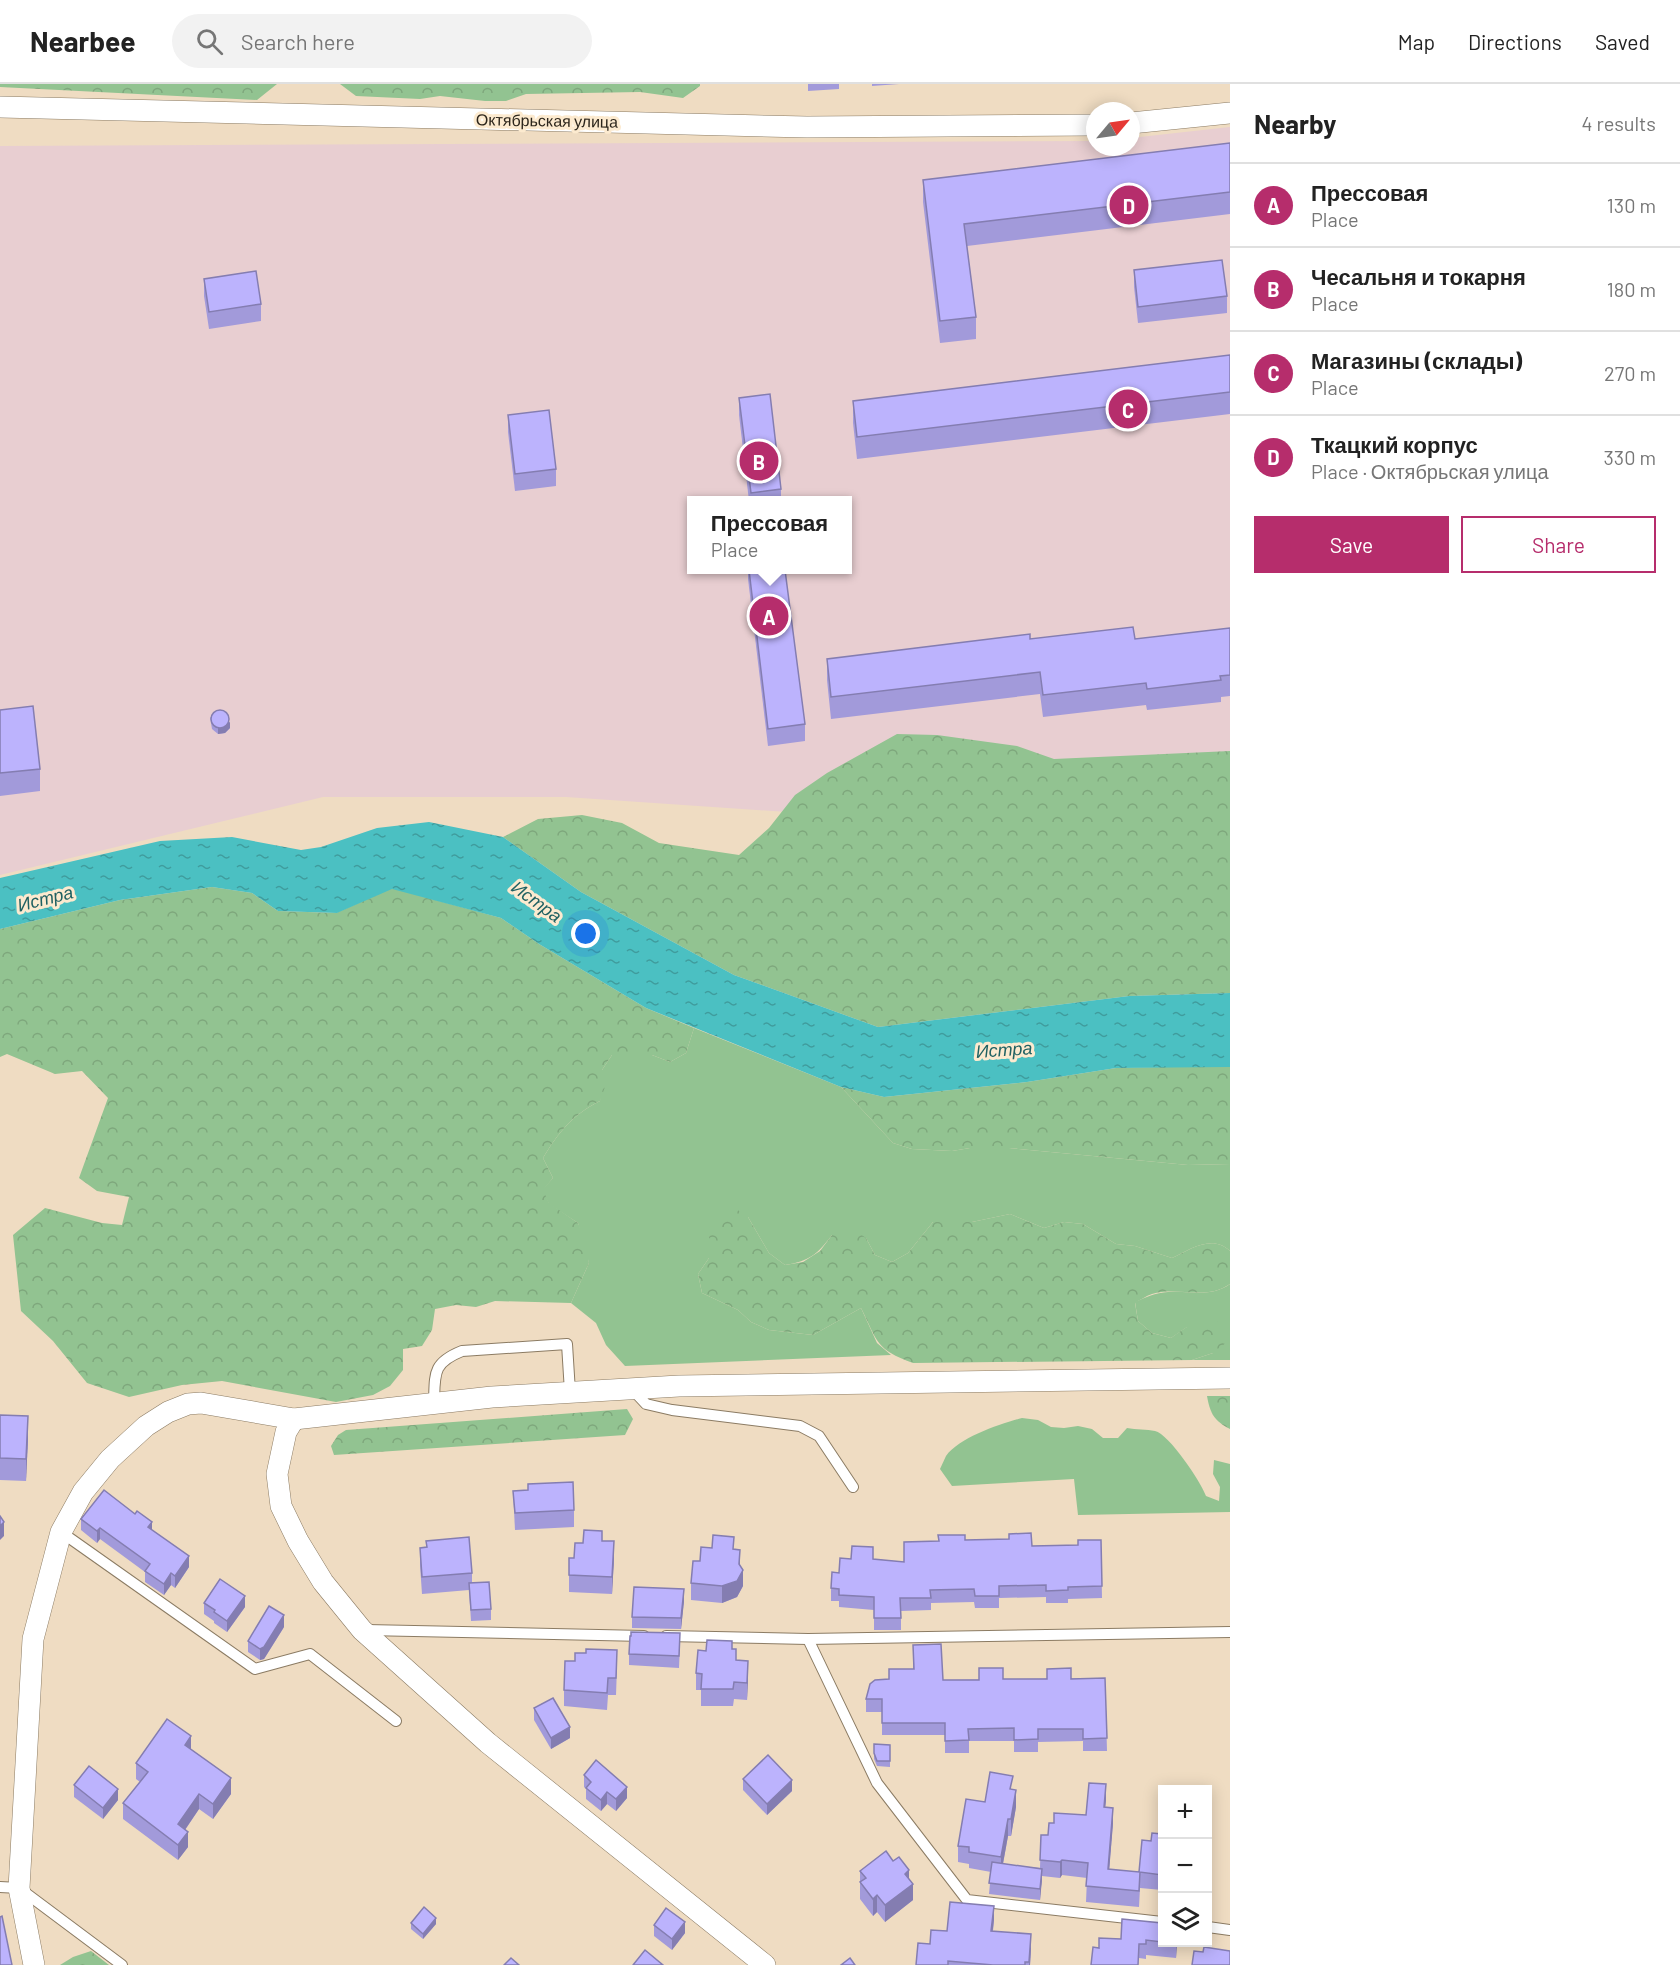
<!DOCTYPE html>
<meta charset="utf-8">
<style>
body{margin:0;font-family:Barlow,sans-serif;background:#f2f2f2;color:#222}
.controls{position:absolute;right:18px;bottom:18px;display:grid;overflow:hidden;border-radius:0px;box-shadow:0 3px 15px #0003}
.controls button{width:54px;height:54px;display:grid;place-items:center;padding:0;border:0;border-bottom:2px solid #e0e0e0;background:#fff;color:#222;font:30px sans-serif}
.compass{position:absolute;left:1086px;top:18px;width:54px;height:54px;border-radius:50%;background:#fff;box-shadow:0 3px 15px #0003;rotate:61deg}
.you{position:absolute;left:586px;top:850px;width:21px;height:21px;margin:-15px;border:4px solid #fff;border-radius:50%;background:#1a73e8;box-shadow:0 0 0 9px #1a73e833}
.badge{display:grid;place-items:center;width:39px;height:39px;border-radius:50%;background:#b62d6c;color:#fff;font-size:20px;font-weight:700}
.pin{position:absolute;translate:-50% -50%;border:3px solid #fff;box-shadow:0 2px 6px #0006}
.popup{position:absolute;left:687px;top:412px;width:165px;height:78px;box-sizing:border-box;display:grid;place-content:center;border-radius:0px;background:#fff;filter:drop-shadow(0 2px 4px #0005);font-size:20px;white-space:nowrap;color:#767676}
.popup b{font-size:22px;color:#222}
.popup::after{content:'';position:absolute;left:50%;top:100%;margin-left:-12px;border:12px solid transparent;border-top-color:#fff}
.list{margin:0;padding:0;list-style:none}
h2{display:flex;justify-content:space-between;align-items:center;height:78px;margin:0;padding:0 24px;font-size:26px}
h2 small{font-size:20px;font-weight:400;color:#767676}
.list li{display:grid;grid-template-columns:39px 1fr auto;gap:18px;align-items:center;box-sizing:border-box;height:84px;padding:0 24px;border-top:2px solid #e0e0e0}
.list b{display:block;font-size:22px;white-space:nowrap}
.list p{margin:0;font-size:20px;white-space:nowrap;color:#767676}
.list em{font-size:20px;font-style:normal;color:#767676}
.actions{display:flex;gap:12px;padding:18px 24px}
.actions a{flex:1;padding:14px 0;border:2px solid #b62d6c;border-radius:0px;text-align:center;font-size:21px;color:#b62d6c}
.actions .main{background:#b62d6c;color:#fff}
.icon{flex:none;width:33px;height:33px;fill:none;stroke:currentColor;stroke-width:2;stroke-linecap:round;stroke-linejoin:round}
.map{position:relative;flex:none;width:1230px;height:1881px;overflow:hidden}
header{display:flex;align-items:center;gap:36px;box-sizing:border-box;height:84px;padding:0 30px;background:#fff;border-bottom:2px solid #e0e0e0}
header strong{font-size:28px}
nav{display:flex;gap:33px;margin-inline-start:auto;font-size:21px}
.search{width:420px;height:54px;background:#f2f2f2;display:flex;align-items:center;gap:15px;box-sizing:border-box;padding:0 21px;border-radius:33px;color:#767676;font-size:22px}
main{display:flex}
aside{flex:1;background:#fff}
.map>svg:first-child{display:block}
</style>
<header>
<strong>Nearbee</strong>
<div class="search"><svg class="icon" aria-label="search" viewBox="0 0 24 24"><circle cx="10" cy="10" r="6"/><path d="M15 15l6 6"/></svg>Search here</div>
<nav><a>Map</a><a>Directions</a><a>Saved</a></nav>
</header>
<main>
<div class="map">
<svg width="1230" height="1881" viewBox="0 0 1230 1881">
<defs>
<pattern id="forest-crowns" width="20" height="18" patternUnits="userSpaceOnUse" patternTransform="scale(1.5)"><rect width="20" height="18" fill="#92c391"/><path d="M2 6a3 3 0 1 1 6 0M12 15a3 3 0 1 1 6 0" fill="none" stroke="#7ea77c"/></pattern>
<pattern id="water-ripples" width="26" height="14" patternUnits="userSpaceOnUse" patternTransform="scale(1.5)"><rect width="26" height="14" fill="#4bc0c2"/><path d="M2 4q2-2 4 0t4 0M15 11q2-2 4 0t4 0" fill="none" stroke="#3f9c9d"/></pattern>
</defs>
<rect width="100%" height="100%" fill="#efdcc2"/>
<path fill="#e8ced1" fill-rule="evenodd" d="M1230,43V758L566,713H323L0,791V62L1095,57V63H1131V54ZM691,416H847V486H691Z"/>
<g fill="#92c391">
<path d="M694,944L841,1003L893,1059L912,1065L952,1067L970,1064H1009L1188,1081L1230,1080V1167C1212,1150 1191,1165 1172,1174L1135,1162L1116,1160L1083,1140L1064,1138L1044,1144L1010,1130L972,1138H933L908,1169L892,1178L875,1171L866,1154L832,1151C817,1171 809,1177 785,1181L769,1169L748,1133L709,1153V1174L698,1190L702,1209L738,1226L751,1238L769,1246L813,1251L861,1224L877,1259L891,1271L625,1282L606,1261L596,1239L571,1219L589,1179L578,1139L549,1120L542,1106L553,1094L543,1074C558,1049 573,1030 600,1017L602,986L612,971H652L670,978L686,969Z"/>
<path d="M1230,1200V1276H1192L1213,1269L1187,1243L1171,1254L1152,1249L1138,1237L1135,1218C1146,1213 1155,1209 1168,1208C1190,1206 1210,1214 1230,1200Z"/>
<path d="M1022,1334L1038,1336L1051,1343L1064,1344L1078,1342L1092,1345L1103,1354H1118L1127,1344C1136,1346 1147,1345 1155,1347C1169,1350 1201,1398 1206,1412L1219,1417L1220,1403L1213,1390L1214,1376L1230,1380V1428L1078,1431L1074,1395L952,1402L940,1385C942,1381 944,1376 946,1372C960,1353 1000,1340 1022,1334Z"/>
</g>
<g fill="url(#forest-crowns)">
<path d="M0,0H277L257,16L0,3Z"/>
<path d="M340,0H700V2L683,14L640,8L526,10L506,17H485L440,12L420,15L356,12Z"/>
<path d="M897,650L937,651L1017,662L1054,675L1230,667V909L1129,912L878,943L734,891L581,808L503,753L538,735L582,731L622,739L659,759L739,771L769,744L795,711L827,689Z"/>
<path d="M212,803L252,809L278,827L336,829L392,804L501,834L539,860L646,924L694,944L686,969L670,978L652,971H612L602,986L607,997L600,1017C573,1030 558,1049 543,1074L553,1094L543,1106L549,1119L578,1139L586,1158L589,1179L571,1219L495,1217L476,1223L456,1221L435,1225L432,1246L422,1262L403,1265V1286L390,1302L373,1311L336,1318L222,1297L182,1301L129,1313L87,1299L53,1257L21,1227L13,1151L45,1124L102,1139L122,1141L129,1113L97,1107L79,1094L108,1014L82,987L55,990L7,970L0,973V845L120,816Z"/>
<path d="M1212,982L1230,983V1080L1188,1081L1009,1064H970L952,1067L912,1065L893,1059L841,1003L884,1013L1027,998L1116,984Z"/>
<path d="M732,1122L748,1133L769,1169L785,1181L803,1178L820,1167L832,1151L850,1143L866,1154L875,1171L892,1178L908,1169L933,1138H972L1010,1130L1044,1144L1064,1138L1083,1140L1116,1160L1135,1162L1172,1174C1191,1165 1212,1150 1230,1167V1200C1206,1217 1178,1202 1152,1210C1146,1212 1140,1216 1135,1219L1138,1237L1152,1249L1171,1254C1192,1239 1197,1233 1223,1239L1227,1258L1213,1269L1192,1276L913,1279C875,1265 878,1258 861,1224L813,1251L769,1246L751,1238L738,1226L702,1209L698,1190L709,1174V1153L717,1135Z"/>
<path d="M1207,1312H1230V1345C1214,1337 1210,1329 1207,1312Z"/>
<path d="M627,1325L633,1335L625,1351L334,1371L331,1362L338,1351L346,1346Z"/>
<path d="M91,1867L109,1881H60L73,1873Z"/>
</g>
<path fill="url(#water-ripples)" d="M429,738L503,753L581,808L734,891L878,943L1129,912L1230,909V983L1116,984L1027,998L884,1013L841,1003L646,924L539,860L501,834L392,805L337,829L278,827L252,809L212,803L120,816L0,845V794L160,757L232,753L301,766L321,763L377,744Z"/>
<g fill="none" stroke-linecap="round" stroke-linejoin="round">
<defs>
<g id="service">
<path d="M632,1305L646,1320L672,1326L800,1342L819,1352L853,1403"/>
<path d="M434,1319C435,1290 432,1279 462,1267L567,1260L570,1308"/>
<path d="M61,1448L255,1585L310,1570L396,1637"/>
<path d="M366,1546L644,1552"/>
<path d="M666,1552L808,1555L1230,1548"/>
<path d="M808,1555L877,1699L967,1816L1162,1838"/>
<path d="M0,1803L19,1804L122,1881"/>
<path d="M1208,1843L1230,1846"/>
</g>
<g id="minor">
<path d="M0,23L807,43L1095,41"/>
<path d="M1131,39L1230,29"/>
<path d="M294,1335L286,1348L277,1390L281,1422L298,1457L323,1498L362,1546L488,1659L765,1881"/>
<path d="M34,1881L19,1804L33,1555L61,1448L83,1408L110,1375L146,1342L168,1328L188,1320L201,1319L294,1335L492,1313L679,1302L1230,1294"/>
</g>
</defs>
<use href="#service" stroke="#8b7b63" stroke-width="12"/>
<use href="#minor" stroke="#8b7b63" stroke-width="22"/>
<use href="#service" stroke="#fff" stroke-width="10"/>
<use href="#minor" stroke="#fff" stroke-width="21"/>
</g>
<g fill="#a29ada">
<path d="M808,0H839V5L808,7Z"/>
<path d="M872,0H899L872,2Z"/>
<path d="M1230,59V130L967,162L976,233V255L940,259L923,118V96Z"/>
<path d="M1134,186L1227,212V229L1138,239L1134,203Z"/>
<path d="M204,195L261,220V237L209,245L204,212Z"/>
<path d="M1230,271V330L857,375L853,339V317Z"/>
<path d="M739,314L781,405V417H749L739,331Z"/>
<path d="M508,331L556,385V402L515,407L508,348Z"/>
<path d="M748,486H785L805,640V657L768,662L748,495Z"/>
<path d="M1230,544V612L1221,613V618L1147,626L1146,621L1043,633L1040,610L831,635L827,596V575L1030,555H1135Z"/>
<path d="M0,626L40,685V707L0,712Z"/>
<path d="M210,633L230,644L225,649L218,650L212,645Z"/>
<path d="M0,1331L28,1354L26,1397L0,1396Z"/>
<path d="M513,1407L574,1426V1443L515,1446Z"/>
<path d="M81,1435L152,1446L189,1483L175,1504L171,1501L164,1511L145,1498V1488L100,1455L97,1459L81,1446Z"/>
<path d="M965,1456L1032,1462L1078,1461L1101,1456L1102,1514L1068,1515V1519H1046V1513L999,1514V1524H975L974,1518L931,1519V1526L901,1527V1546H874V1526L839,1523V1517H831V1504L839,1489L873,1475L904,1478Z"/>
<path d="M426,1457L472,1489V1499L491,1525V1536L471,1537L469,1506L422,1510L420,1481V1464L426,1463Z"/>
<path d="M602,1457L614,1474L612,1510L569,1508V1491L574,1474L583,1459Z"/>
<path d="M734,1465L740,1482L743,1502L737,1513L722,1519L691,1516V1499Z"/>
<path d="M684,1517L681,1545L632,1544V1533Z"/>
<path d="M204,1519L245,1523L227,1548L214,1539V1537L204,1530Z"/>
<path d="M284,1543L264,1575L260,1576L248,1568V1557Z"/>
<path d="M680,1560L679,1584L629,1581V1570Z"/>
<path d="M913,1561L943,1596L1105,1594L1107,1667H1083V1657L1038,1658V1668H1014V1657H969V1669H945V1651H882V1628H866V1615L889,1595L913,1585Z"/>
<path d="M732,1565L736,1576L748,1594L747,1616L734,1615L733,1622H701V1606H696V1589L706,1567Z"/>
<path d="M617,1583L616,1611H608L607,1626L564,1622V1606Z"/>
<path d="M534,1624L570,1654L551,1665L534,1636Z"/>
<path d="M874,1660L890,1661V1683L877,1682L874,1675Z"/>
<path d="M191,1666L231,1710L213,1735L199,1725L185,1746L188,1763L178,1776L123,1735V1719L140,1698L136,1695V1679Z"/>
<path d="M584,1691L627,1714L616,1727L607,1720L601,1727L586,1715V1705L584,1703Z"/>
<path d="M743,1695L792,1707L767,1731L743,1706Z"/>
<path d="M74,1701L118,1716L103,1735L74,1713Z"/>
<path d="M1013,1706L1016,1723L1011,1752H1008L1003,1780L1040,1784L1041,1751H1048L1054,1739L1086,1731L1106,1716L1105,1723L1113,1739L1109,1786L1139,1788L1151,1757L1162,1750V1806L1140,1804L1139,1823L1086,1818L1087,1794L1062,1791L1060,1794L1042,1792L1040,1816L989,1810L991,1788L969,1784V1780L958,1778V1762L985,1718Z"/>
<path d="M893,1777L909,1796L913,1816L885,1838L877,1828L873,1832L860,1815V1787Z"/>
<path d="M994,1836L993,1847L1031,1864L1030,1881H916L930,1860L947,1847Z"/>
<path d="M411,1839L436,1840L423,1855L411,1845Z"/>
<path d="M1162,1839V1858H1177L1176,1874L1146,1871V1875L1139,1874L1099,1864Z"/>
<path d="M654,1841L685,1849L672,1866L654,1852Z"/>
</g>
<g fill="#847db1">
<path d="M230,638V644L225,649L218,650V644Z"/>
<path d="M28,1332V1354L26,1397V1375Z"/>
<path d="M4,1438V1452L0,1456V1442Z"/>
<path d="M152,1438V1449L148,1443Z"/>
<path d="M100,1444V1455L97,1459V1447Z"/>
<path d="M614,1457V1474L612,1510V1493Z"/>
<path d="M740,1466V1482L743,1486V1502L737,1513L722,1519V1502L739,1480Z"/>
<path d="M189,1472V1483L175,1504V1492Z"/>
<path d="M171,1489V1501L164,1511V1500Z"/>
<path d="M684,1505V1517L681,1545V1534Z"/>
<path d="M245,1512V1523L227,1548V1537Z"/>
<path d="M284,1531V1543L264,1575L260,1576V1565Z"/>
<path d="M748,1577V1594L747,1616V1599Z"/>
<path d="M570,1643V1654L551,1665V1654Z"/>
<path d="M191,1652V1668L185,1661Z"/>
<path d="M231,1694V1710L213,1735V1720Z"/>
<path d="M792,1696V1707L767,1731V1720Z"/>
<path d="M1106,1700V1716L1104,1738V1723Z"/>
<path d="M627,1703V1714L616,1727V1715Z"/>
<path d="M118,1705V1716L103,1735V1724Z"/>
<path d="M1016,1706V1723L1011,1752V1735Z"/>
<path d="M607,1708V1720L601,1727V1716Z"/>
<path d="M199,1710V1725L178,1756V1740Z"/>
<path d="M1113,1724V1739L1108,1801V1785Z"/>
<path d="M1008,1735V1752L1001,1790V1773Z"/>
<path d="M188,1748V1763L178,1776V1761Z"/>
<path d="M1062,1776V1791L1060,1794V1778Z"/>
<path d="M1042,1785V1796L1040,1816V1805Z"/>
<path d="M909,1786V1802L913,1800V1816L885,1838V1821L905,1790Z"/>
<path d="M877,1811V1828L873,1832V1815Z"/>
<path d="M994,1822V1836L991,1860V1847Z"/>
<path d="M436,1834V1840L423,1855V1850Z"/>
<path d="M685,1838V1849L672,1866V1855Z"/>
<path d="M1031,1850V1864L1030,1881H1029Z"/>
<path d="M1176,1858H1177L1176,1874Z"/>
</g>
<g fill="#bcb3fd" stroke="#847db1" stroke-width="1.5">
<path d="M1230,59V108L964,140L976,233L940,237L923,96Z"/>
<path d="M1222,176L1227,212L1138,223L1134,186Z"/>
<path d="M256,187L261,220L209,228L204,195Z"/>
<path d="M1230,271V308L857,353L853,317Z"/>
<path d="M770,310L781,405L751,409L739,314Z"/>
<path d="M549,326L556,385L515,390L508,331Z"/>
<path d="M749,486H785L805,640L768,645Z"/>
<path d="M1133,543L1135,555L1230,544V591L1220,592L1221,596L1147,605L1146,599L1043,611L1040,588L831,613L827,575L1030,550V555Z"/>
<path d="M33,622L40,685L0,689V626Z"/>
<circle cx="220" cy="635" r="9"/>
<path d="M0,1331L28,1332L26,1375L0,1374Z"/>
<path d="M573,1398L574,1426L515,1429L513,1407L528,1406V1400Z"/>
<path d="M104,1406L135,1430L137,1427L152,1438L148,1443L189,1472L175,1492L171,1489L164,1500L145,1487L150,1480L100,1444L97,1447L81,1435Z"/>
<path d="M0,1432L4,1438L0,1442Z"/>
<path d="M584,1446L602,1447V1457H614L612,1493L569,1491V1474H574L575,1459H583Z"/>
<path d="M1031,1449L1032,1462L1078,1461V1456H1101L1102,1502L1068,1503V1506L1046,1507V1501L999,1502V1512H975L974,1505L930,1506L931,1514H900L901,1534H874V1513L839,1511V1505L831,1504L832,1488L839,1489L840,1474L851,1475L852,1462L873,1463V1475L904,1478V1458L939,1457L938,1451H965V1456L1009,1455V1450Z"/>
<path d="M713,1451L734,1453L733,1465L740,1466L739,1480L743,1486L737,1497L722,1502L691,1499L693,1477H700L701,1463L712,1464Z"/>
<path d="M469,1453L472,1489L422,1493L420,1464L427,1463L426,1457Z"/>
<path d="M220,1495L245,1512L227,1537L214,1528L215,1526L204,1519Z"/>
<path d="M489,1498L491,1525L471,1526L469,1499Z"/>
<path d="M634,1503L684,1505L681,1534L632,1533Z"/>
<path d="M269,1522L284,1531L264,1563L260,1565L248,1557Z"/>
<path d="M631,1548L680,1549L679,1572L629,1570L630,1552H631Z"/>
<path d="M707,1556L732,1557V1565H736V1576L748,1577L747,1599L734,1598L733,1605H701L702,1590L696,1589L698,1566L706,1567Z"/>
<path d="M941,1560L943,1596H979V1584H1003V1595H1047V1585L1071,1584V1595L1105,1594L1107,1654L1083,1655V1645H1038V1655L1014,1656V1644L968,1645L969,1656L945,1657V1639H882V1615H866L870,1600L875,1596L889,1595V1585H914L913,1561Z"/>
<path d="M586,1565L617,1566L616,1594H608L607,1609L564,1606L565,1577H575V1569H586Z"/>
<path d="M553,1614L570,1643L551,1654L534,1624Z"/>
<path d="M167,1635L191,1652L185,1661L231,1694L213,1720L199,1710L178,1740L188,1748L178,1761L123,1719L148,1688L136,1679Z"/>
<path d="M874,1660L890,1661V1677H877L874,1669Z"/>
<path d="M768,1671L792,1696L767,1720L743,1695Z"/>
<path d="M596,1676L627,1703L616,1715L607,1708L601,1716L586,1704L591,1698L584,1691Z"/>
<path d="M89,1682L118,1705L103,1724L74,1701Z"/>
<path d="M990,1688L1013,1692L1010,1705L1016,1706L1011,1735H1008L1001,1773L969,1768V1763L958,1762L966,1715L985,1718Z"/>
<path d="M1089,1699L1106,1700L1104,1723L1113,1724L1108,1785L1139,1788L1142,1756L1151,1757L1152,1749L1162,1750V1791L1140,1788L1139,1807L1086,1802L1088,1779L1062,1776L1060,1778L1040,1776L1041,1751H1048L1049,1739H1054V1729L1086,1731Z"/>
<path d="M886,1767L893,1777L899,1773L909,1786L905,1790L913,1800L885,1821L877,1811L873,1815L860,1798L866,1794L860,1787Z"/>
<path d="M992,1778L1042,1785L1040,1805L989,1799Z"/>
<path d="M950,1818L994,1822L991,1847L1031,1850L1029,1878H1025V1881H993L948,1877V1881H916L918,1859L930,1860L931,1846L947,1847Z"/>
<path d="M424,1823L436,1834L423,1850L411,1839Z"/>
<path d="M666,1824L685,1838L672,1855L654,1841Z"/>
<path d="M2,1832L12,1881H0V1833Z"/>
<path d="M1122,1835L1162,1839V1858L1146,1856V1860H1139L1138,1881H1091L1093,1863L1099,1864V1854L1121,1855Z"/>
<path d="M1204,1863L1230,1867V1881H1192L1194,1867L1203,1868Z"/>
<path d="M645,1866L663,1881H633Z"/>
<path d="M511,1874L519,1881H504Z"/>
<path d="M850,1874L855,1881H841Z"/>
</g>
<g text-anchor="middle" dominant-baseline="central" stroke-width="6" stroke-linejoin="round" paint-order="stroke">
<g font-size="16" fill="#2c251b" stroke="#fceacf">
<text transform="translate(547 36) rotate(1)">Октябрьская улица</text>
</g>
<g font-size="18" font-style="italic" fill="#206162" stroke="#fceacf">
<text transform="translate(45 814) rotate(-14)">Истра</text>
<text transform="translate(537 817) rotate(36)">Истра</text>
<text transform="translate(1004 965) rotate(-4)">Истра</text>
</g>
</g>
</svg>
<div class="controls">
<button>+</button>
<button>−</button>
<button><svg class="icon" aria-label="layers" viewBox="0 0 24 24"><path d="M12 4l9 5-9 5-9-5zM3 14l9 5 9-5"/></svg></button>
</div>
<svg class="compass" viewBox="-18 -18 36 36"><path d="M0-13l5 13h-10z" fill="#e53935"/><path d="M0 13l5-13h-10z" fill="#767676"/></svg>
<div class="you"></div>
<div class="pin badge" style="left:769px;top:532px">A</div>
<div class="popup"><b>Прессовая</b>Place</div>
<div class="pin badge" style="left:759px;top:377px">B</div>
<div class="pin badge" style="left:1128px;top:325px">C</div>
<div class="pin badge" style="left:1129px;top:121px">D</div>
</div>
<aside>
<h2>Nearby<small>4 results</small></h2>
<ul class="list">
<li><span class="badge">A</span><div><b>Прессовая</b><p>Place</p></div><em>130 m</em></li>
<li><span class="badge">B</span><div><b>Чесальня и токарня</b><p>Place</p></div><em>180 m</em></li>
<li><span class="badge">C</span><div><b>Магазины (склады)</b><p>Place</p></div><em>270 m</em></li>
<li><span class="badge">D</span><div><b>Ткацкий корпус</b><p>Place · Октябрьская улица</p></div><em>330 m</em></li>
</ul>
<div class="actions"><a class="main">Save</a><a>Share</a></div>
</aside>
</main>
